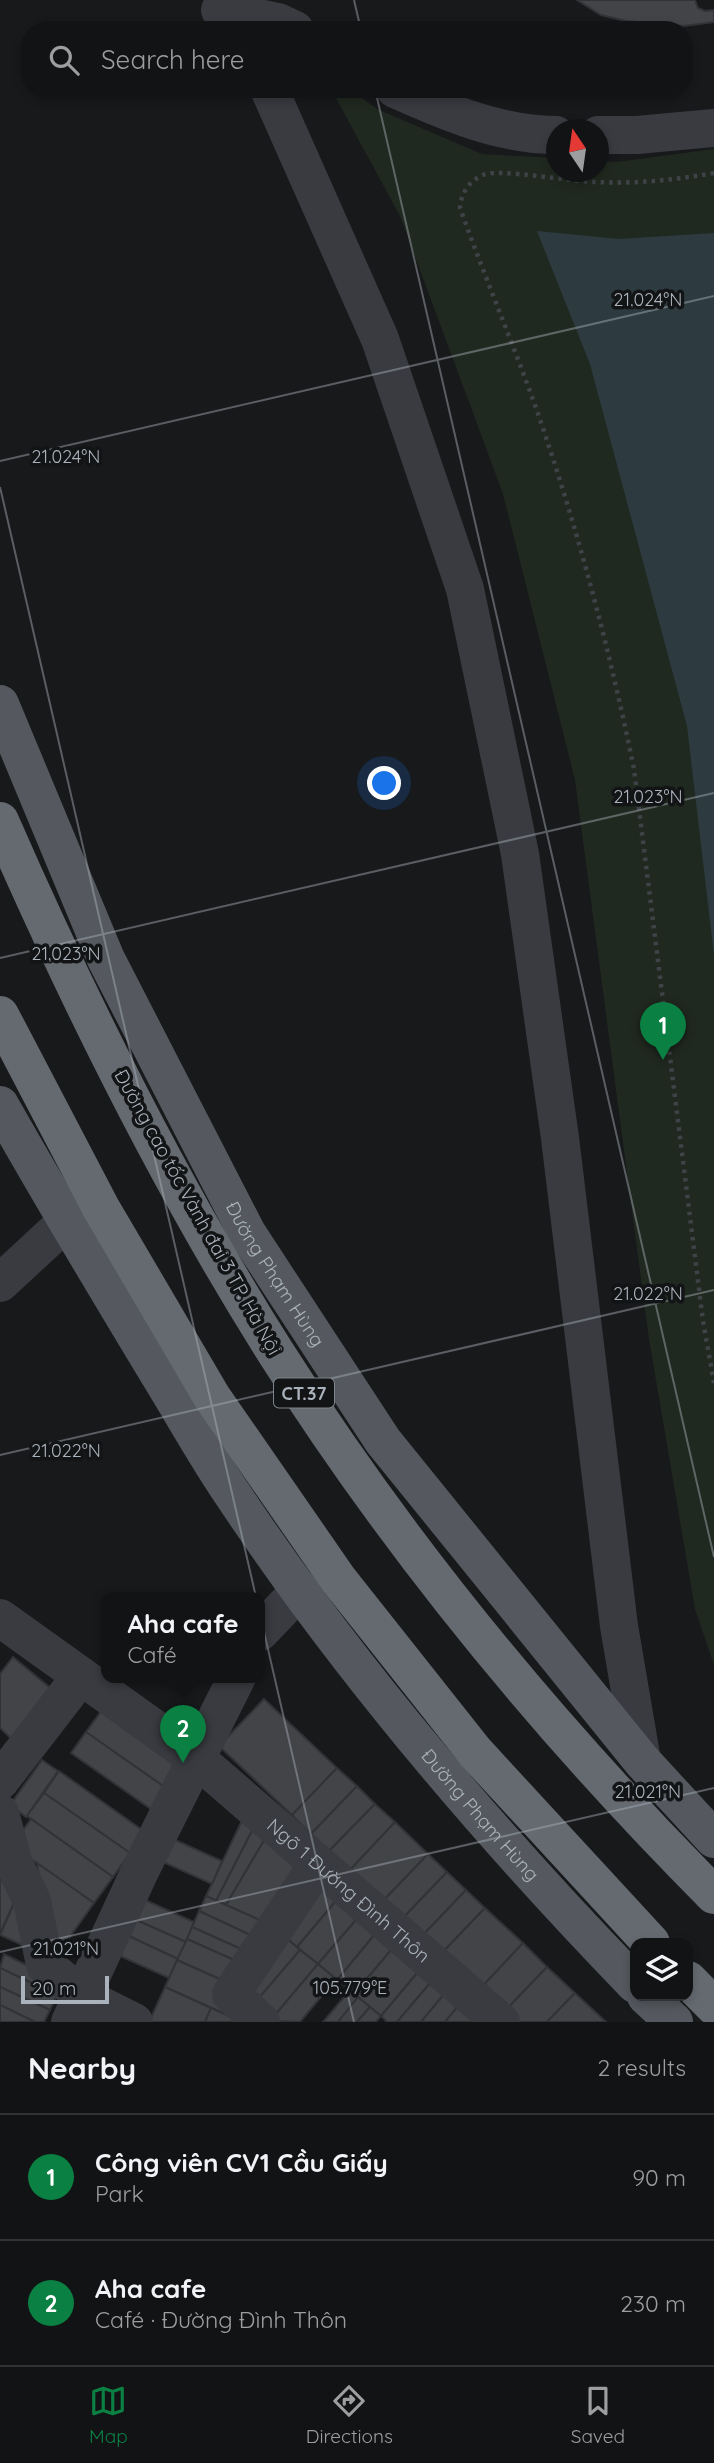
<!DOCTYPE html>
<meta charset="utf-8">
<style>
body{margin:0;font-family:Quicksand,sans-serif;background:#1b1c1d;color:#f1f3f6}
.controls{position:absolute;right:21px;bottom:21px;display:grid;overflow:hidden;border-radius:14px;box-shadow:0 4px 10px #0003}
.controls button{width:63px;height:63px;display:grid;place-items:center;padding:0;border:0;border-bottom:2px solid #313234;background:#121314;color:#f1f3f6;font:35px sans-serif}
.compass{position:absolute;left:546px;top:119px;width:63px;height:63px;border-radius:50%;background:#121314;box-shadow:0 4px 10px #0003;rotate:347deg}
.scale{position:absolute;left:21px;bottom:18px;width:88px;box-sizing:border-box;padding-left:7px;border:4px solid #aab2bb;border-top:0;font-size:19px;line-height:24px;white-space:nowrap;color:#aab2bb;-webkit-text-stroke:5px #131416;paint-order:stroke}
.you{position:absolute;left:385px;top:784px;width:24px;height:24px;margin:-18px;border:5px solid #fff;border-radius:50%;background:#1a73e8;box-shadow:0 0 0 10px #1a73e833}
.badge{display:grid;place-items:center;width:46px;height:46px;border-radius:50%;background:#0b8043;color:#fff;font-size:23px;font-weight:700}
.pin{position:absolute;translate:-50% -58px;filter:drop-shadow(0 2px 4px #0008)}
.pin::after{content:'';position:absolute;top:37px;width:24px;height:21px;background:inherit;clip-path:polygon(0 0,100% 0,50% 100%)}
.popup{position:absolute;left:101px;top:1592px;width:164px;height:91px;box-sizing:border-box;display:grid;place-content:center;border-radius:14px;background:#121314;filter:drop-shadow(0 2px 5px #0005);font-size:23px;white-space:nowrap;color:#9c9ea0}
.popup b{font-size:26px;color:#f1f3f6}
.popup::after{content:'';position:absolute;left:50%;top:100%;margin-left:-14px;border:14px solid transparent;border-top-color:#121314}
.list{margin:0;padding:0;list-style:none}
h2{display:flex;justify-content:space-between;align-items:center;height:91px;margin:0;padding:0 28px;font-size:30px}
h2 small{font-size:23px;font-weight:400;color:#9c9ea0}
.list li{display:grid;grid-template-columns:46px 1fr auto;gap:21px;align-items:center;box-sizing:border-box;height:126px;padding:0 28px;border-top:2px solid #313234}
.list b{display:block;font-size:26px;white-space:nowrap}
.list p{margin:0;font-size:23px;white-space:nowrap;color:#9c9ea0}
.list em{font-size:23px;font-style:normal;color:#9c9ea0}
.icon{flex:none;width:38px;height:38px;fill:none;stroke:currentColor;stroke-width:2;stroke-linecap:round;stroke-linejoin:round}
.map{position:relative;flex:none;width:714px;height:2022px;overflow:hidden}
.search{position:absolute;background:#121314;box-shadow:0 4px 10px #0003;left:21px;right:21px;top:21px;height:77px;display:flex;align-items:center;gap:18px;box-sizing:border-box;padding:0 24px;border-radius:28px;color:#9c9ea0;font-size:26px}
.sheet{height:343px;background:#121314}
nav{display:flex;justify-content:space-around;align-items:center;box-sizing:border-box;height:98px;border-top:2px solid #313234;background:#121314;font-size:19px;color:#9c9ea0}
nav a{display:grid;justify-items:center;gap:4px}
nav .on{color:#0b8043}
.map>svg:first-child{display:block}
</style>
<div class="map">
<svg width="714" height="2022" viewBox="0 0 714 2022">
<rect width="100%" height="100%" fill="#18191b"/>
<path fill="#202920" d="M331,89H350L377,109L482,154L556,158V172H598L599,161L617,162L714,149V1665L695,1609L649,1339L575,780L503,494L400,216Z"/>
<path fill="#2d3b40" d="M537,231L619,239L714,233V955L687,726L590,364Z"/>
<g fill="#424448" stroke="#323337" stroke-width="2">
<path d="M577,0H695L698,8L705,11L714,10V22L684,26L626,21L601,15Z"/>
<path d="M13,1657L54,1691L17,1744L0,1728V1674Z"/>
<path d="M264,1699L337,1768L292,1815L219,1746Z"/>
<path d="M108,1702L195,1763L173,1793L86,1732Z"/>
<path d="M86,1732L173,1793L158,1814L71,1753Z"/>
<path d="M42,1760L58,1771L26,1817L10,1805Z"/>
<path d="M337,1768L357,1786L311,1834L292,1815Z"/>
<path d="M59,1771L145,1832L130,1853L44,1793Z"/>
<path d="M357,1786L375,1804L329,1851L311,1834Z"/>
<path d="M44,1793L130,1853L113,1877L27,1816Z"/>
<path d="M375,1804L395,1822L350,1870L329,1851Z"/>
<path d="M245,1814L256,1823L216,1901L206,1896Z"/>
<path d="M31,1819L113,1877L94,1903L12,1846Z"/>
<path d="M395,1822L428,1854L383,1901L350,1870Z"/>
<path d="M256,1823L269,1832L226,1905L216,1901Z"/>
<path d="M269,1832L303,1855L264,1922L226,1905Z"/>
<path d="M164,1835L222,1861L212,1884L154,1858Z"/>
<path d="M428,1854L447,1872L402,1919L383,1901Z"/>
<path d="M37,1863L94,1903L52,1962L44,1907Z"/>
<path d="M447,1872L466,1890L421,1937L402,1919Z"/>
<path d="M0,1881L20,1890L0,1933Z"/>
<path d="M327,1883L341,1895L297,1947L283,1935Z"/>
<path d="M20,1890L33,1950L0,1935Z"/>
<path d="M466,1890L485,1908L440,1955L421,1937Z"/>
<path d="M341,1895L362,1913L318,1964L297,1947Z"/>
<path d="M136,1896L194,1922L186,1942L127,1916Z"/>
<path d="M206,1896L264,1922L257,1938L199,1911Z"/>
<path d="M485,1908L523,1943L478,1991L440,1955Z"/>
<path d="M199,1911L257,1938L250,1953L192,1927Z"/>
<path d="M362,1913L380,1928L337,1980L318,1964Z"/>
<path d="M127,1916L186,1942L178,1959L120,1932Z"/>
<path d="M192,1927L250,1953L245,1965L187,1939Z"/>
<path d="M380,1928L397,1943L354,1994L337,1980Z"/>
<path d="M120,1932L178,1959L169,1978L111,1952Z"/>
<path d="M283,1935L300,1950L252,2006L235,1992Z"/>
<path d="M187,1939L245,1965L235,1986L177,1960Z"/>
<path d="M397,1943L424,1965L381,2016L354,1994Z"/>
<path d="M523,1943L547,1967L502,2014L478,1991Z"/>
<path d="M300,1950L318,1964L270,2021L252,2006Z"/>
<path d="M4,1954L63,1983L57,1995L0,1968Z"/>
<path d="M177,1960L235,1986L223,2013L165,1987Z"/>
<path d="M318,1964L336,1979L300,2022L270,2021Z"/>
<path d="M424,1965L437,1975L397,2022H387L381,2016Z"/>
<path d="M547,1967L575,1993L547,2022H510L502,2014Z"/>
<path d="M0,1968L57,1995L50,2010L0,1987Z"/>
<path d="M437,1975L450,1987L421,2022H397Z"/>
<path d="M0,1987L50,2010L44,2022H35L0,2005Z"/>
<path d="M165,1987L211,2008L205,2022H149Z"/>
<path d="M450,1987L464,1999L445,2022H421Z"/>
<path d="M350,1990L358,1997L338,2022H323Z"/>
<path d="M575,1993L606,2022H547Z"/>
<path d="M358,1997L370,2007L357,2022H338Z"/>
<path d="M464,1999L492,2022H445Z"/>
<path d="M0,2005L35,2022H0Z"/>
<path d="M370,2007L381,2016L376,2022H357Z"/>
<path d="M211,2008L240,2021V2022H205Z"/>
</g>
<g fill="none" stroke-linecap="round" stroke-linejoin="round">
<path stroke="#3f4347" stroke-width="4.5" stroke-dasharray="3.5 5" stroke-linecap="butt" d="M714,173C674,180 636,184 596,182C573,182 498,168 483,175C469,181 461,193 460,208C484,275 512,341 536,408C577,526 609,647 634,769L703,1321L714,1383"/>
<g stroke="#393b40" stroke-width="38">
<path d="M220,10L278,22L295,30"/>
<path d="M269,89L380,339L465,589L520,854L560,1138L619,1626L642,1761"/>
<path d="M395,89C446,112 500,135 556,135"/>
<path d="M598,135H637L714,128"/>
<path d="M0,1283L66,1222"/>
<path id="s1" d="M0,1618L197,1759L501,2022"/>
<path d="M260,1632L301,1589"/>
<path d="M0,1781L81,1676"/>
<path d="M0,1813L14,1864L32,1901L45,1965L84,1997L134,2022"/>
<path d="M70,2022L140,1871L237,1677"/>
<path d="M261,2022L231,1994L318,1864"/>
</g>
<g stroke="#55595f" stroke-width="38">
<path id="s2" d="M0,704L106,959L247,1233L383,1441L642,1761L714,1839"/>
<path id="s3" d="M0,1105C52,1197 106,1287 161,1378C185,1417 207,1457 233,1495C348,1668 491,1835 635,1984"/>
<path d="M646,1996L674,2022"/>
</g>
<g stroke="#656a71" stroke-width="38">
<path d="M0,821C80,1004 169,1184 276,1353C400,1548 551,1731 714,1895"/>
<path d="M0,1015L101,1208L212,1397L338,1579L475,1752L651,1943"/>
<path d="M688,1980L714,2006"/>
</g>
</g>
<path fill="none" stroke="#aab2bb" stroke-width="2" stroke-opacity="0.45" d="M354,0L361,30M375,89L714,1557M0,461L714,296M0,487L354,2022M0,958L714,793M0,1455L714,1290M0,1952L714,1788"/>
<g text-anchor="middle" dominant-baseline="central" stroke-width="7" stroke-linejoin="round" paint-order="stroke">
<rect fill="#131416" stroke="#7d838a" stroke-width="2" x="274" y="1378.5" width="60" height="29" rx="5"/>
<g font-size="18" font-weight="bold" fill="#aab2bb">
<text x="304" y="1393">CT.37</text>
</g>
<g font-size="19" fill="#aab2bb" stroke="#131416">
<text transform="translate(198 1212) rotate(61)">Đường cao tốc Vành đai 3 TP. Hà Nội</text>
<text stroke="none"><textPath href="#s2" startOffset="634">Đường Phạm Hùng</textPath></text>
<text stroke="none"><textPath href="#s3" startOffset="859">Đường Phạm Hùng</textPath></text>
<text stroke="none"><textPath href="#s1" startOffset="443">Ngõ 1 Đường Đình Thôn</textPath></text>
</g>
</g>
<g font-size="18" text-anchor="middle" fill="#aab2bb" stroke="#131416" stroke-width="7" stroke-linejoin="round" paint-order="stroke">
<text x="648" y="306">21.024°N</text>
<text x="66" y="463">21.024°N</text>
<text x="648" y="803">21.023°N</text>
<text x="66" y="960">21.023°N</text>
<text x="648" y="1300">21.022°N</text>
<text x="66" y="1457">21.022°N</text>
<text x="648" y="1798">21.021°N</text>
<text x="66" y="1955">21.021°N</text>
<text x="350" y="1994">105.779°E</text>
</g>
</svg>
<div class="controls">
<button><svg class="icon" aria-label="layers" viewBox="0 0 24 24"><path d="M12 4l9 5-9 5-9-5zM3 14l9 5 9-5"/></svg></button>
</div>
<svg class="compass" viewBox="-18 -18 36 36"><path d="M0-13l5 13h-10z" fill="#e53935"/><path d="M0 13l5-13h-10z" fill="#9c9ea0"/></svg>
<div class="scale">20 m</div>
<div class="you"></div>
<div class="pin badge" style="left:663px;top:1060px">1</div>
<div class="pin badge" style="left:183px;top:1763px">2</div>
<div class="popup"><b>Aha cafe</b>Café</div>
<div class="search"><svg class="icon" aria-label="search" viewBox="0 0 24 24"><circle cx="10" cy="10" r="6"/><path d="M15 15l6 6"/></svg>Search here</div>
</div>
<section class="sheet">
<h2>Nearby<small>2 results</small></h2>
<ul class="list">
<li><span class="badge">1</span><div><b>Công viên CV1 Cầu Giấy</b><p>Park</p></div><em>90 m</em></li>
<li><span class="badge">2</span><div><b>Aha cafe</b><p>Café · Đường Đình Thôn</p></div><em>230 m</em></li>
</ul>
</section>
<nav>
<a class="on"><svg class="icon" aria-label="map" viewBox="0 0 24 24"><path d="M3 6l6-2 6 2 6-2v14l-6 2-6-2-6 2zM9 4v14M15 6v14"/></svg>Map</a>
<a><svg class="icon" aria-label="directions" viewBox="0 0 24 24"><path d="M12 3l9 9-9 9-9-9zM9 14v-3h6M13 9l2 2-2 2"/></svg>Directions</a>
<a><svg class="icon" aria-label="saved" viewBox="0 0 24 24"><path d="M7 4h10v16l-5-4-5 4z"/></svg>Saved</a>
</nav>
